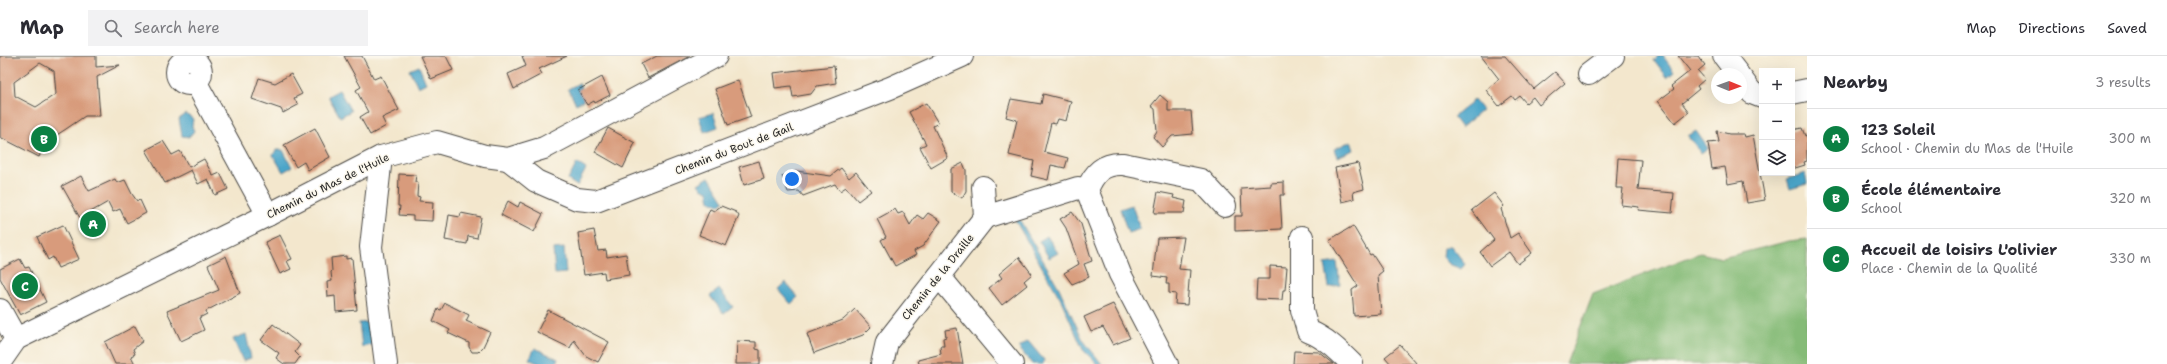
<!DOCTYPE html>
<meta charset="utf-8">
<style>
body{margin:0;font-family:"Shantell Sans",sans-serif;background:#f2f2f3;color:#2b2b33}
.controls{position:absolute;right:12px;top:12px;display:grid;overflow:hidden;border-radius:0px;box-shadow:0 4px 16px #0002}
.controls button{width:36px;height:36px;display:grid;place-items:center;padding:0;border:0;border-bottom:1px solid #e1e1e2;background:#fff;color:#2b2b33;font:20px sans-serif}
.compass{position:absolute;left:1711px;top:12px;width:36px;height:36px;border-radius:50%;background:#fff;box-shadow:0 4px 16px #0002;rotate:91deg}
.you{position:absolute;left:792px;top:123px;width:14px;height:14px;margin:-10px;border:3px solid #fff;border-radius:50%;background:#1a73e8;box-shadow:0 0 0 6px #1a73e833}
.badge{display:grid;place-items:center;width:26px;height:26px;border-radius:50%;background:#0b8043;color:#fff;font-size:13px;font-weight:700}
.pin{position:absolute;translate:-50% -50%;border:2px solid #fff;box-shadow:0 1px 4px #0006}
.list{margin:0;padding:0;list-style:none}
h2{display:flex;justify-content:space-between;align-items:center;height:52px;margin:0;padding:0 16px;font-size:17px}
h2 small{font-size:13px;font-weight:400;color:#7c7c81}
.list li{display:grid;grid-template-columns:26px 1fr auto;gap:12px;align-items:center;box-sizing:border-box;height:60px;padding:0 16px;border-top:1px solid #e1e1e2}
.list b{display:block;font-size:15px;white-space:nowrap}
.list p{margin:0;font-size:13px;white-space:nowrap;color:#7c7c81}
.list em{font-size:13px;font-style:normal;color:#7c7c81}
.icon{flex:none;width:22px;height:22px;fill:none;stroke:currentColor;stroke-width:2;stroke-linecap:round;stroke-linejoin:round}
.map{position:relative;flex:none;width:1807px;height:308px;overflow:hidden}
header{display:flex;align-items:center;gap:24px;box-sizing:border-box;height:56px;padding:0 20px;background:#fff;border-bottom:1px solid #e1e1e2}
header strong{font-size:19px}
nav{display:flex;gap:22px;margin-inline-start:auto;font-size:14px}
.search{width:280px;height:36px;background:#f2f2f3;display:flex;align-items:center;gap:10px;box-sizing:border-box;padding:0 14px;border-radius:0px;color:#7c7c81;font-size:15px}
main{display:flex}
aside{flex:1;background:#fff}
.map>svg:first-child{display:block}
</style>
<header>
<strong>Map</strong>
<div class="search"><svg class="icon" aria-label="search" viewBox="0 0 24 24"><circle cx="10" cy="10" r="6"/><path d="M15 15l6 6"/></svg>Search here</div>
<nav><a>Map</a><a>Directions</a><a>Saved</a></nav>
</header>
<main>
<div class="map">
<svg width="1807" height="308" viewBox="0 0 1807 308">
<rect width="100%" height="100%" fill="#fbf7ec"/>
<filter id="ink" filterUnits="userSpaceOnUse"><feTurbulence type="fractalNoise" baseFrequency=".025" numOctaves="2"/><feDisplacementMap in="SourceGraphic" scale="8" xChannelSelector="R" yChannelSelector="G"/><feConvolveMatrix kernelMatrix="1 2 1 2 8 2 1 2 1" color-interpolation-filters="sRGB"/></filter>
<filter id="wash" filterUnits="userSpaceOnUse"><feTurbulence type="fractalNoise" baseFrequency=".012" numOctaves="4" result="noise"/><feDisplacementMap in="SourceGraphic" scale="16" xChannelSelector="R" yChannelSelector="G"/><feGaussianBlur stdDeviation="0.9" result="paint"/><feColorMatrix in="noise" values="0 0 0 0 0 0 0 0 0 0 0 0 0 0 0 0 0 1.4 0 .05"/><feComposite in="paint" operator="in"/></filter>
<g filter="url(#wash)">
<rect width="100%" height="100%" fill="#f3e7cd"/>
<path fill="#85bb77" stroke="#587351" d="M1807,183V302L1805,308H1566L1593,238L1700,197L1722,202L1789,185Z"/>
<g fill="#4ca5c9" stroke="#3c687a">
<path d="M1658,0H1663L1674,15L1667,21L1654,4Z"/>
<path d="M419,10L426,27L418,31L410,14Z"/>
<path d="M579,27L581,32L578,34L584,44L576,48L568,33Z"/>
<path d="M339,34L351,55L340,61L328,40Z"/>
<path d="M1474,44L1482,54L1461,72L1453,61Z"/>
<path d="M713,57L718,71L704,76L699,61Z"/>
<path d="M186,58L193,63L192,70L194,75L189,81L182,80L179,63Z"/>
<path d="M1696,75L1708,92L1701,97L1688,80Z"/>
<path d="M1351,85L1354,94L1337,101L1334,93Z"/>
<path d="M276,94H283L292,111L283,116L273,99Z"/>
<path d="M577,107L586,113L577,130L568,124Z"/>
<path d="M1805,117L1807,128L1790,133L1787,123Z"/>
<path d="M709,121L724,145L719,149L710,145L708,135L701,132L698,128Z"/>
<path d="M1132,149L1140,173L1128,177L1120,153Z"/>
<path d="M1018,161L1059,232L1083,284L1102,308H1097L1083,294L1061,244L1015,164Z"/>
<path d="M1047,180L1058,197L1049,202L1039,185Z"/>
<path d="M1448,190H1451L1463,205L1465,207L1461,213L1449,208L1443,201L1444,192Z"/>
<path d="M564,192L566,217L555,218L553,193Z"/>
<path d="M1337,206L1340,229L1329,231L1325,208Z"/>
<path d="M785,226L798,241L791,248L778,233Z"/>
<path d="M719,233L733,251L724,258L710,240Z"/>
<path d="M369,266L373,289L362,291L359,267Z"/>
<path d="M246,278L251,302L243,305L233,283Z"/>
<path d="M1028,285L1044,304L1043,308H1032L1019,292Z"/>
<path d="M535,292L558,303L556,308H539L529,303Z"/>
</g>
<g id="blocks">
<g fill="#d89b7b" fill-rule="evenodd">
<path d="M0,0H96V11L120,9L97,21L100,60H85L66,73L46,86L39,101L0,81ZM40,7L54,15L56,38L36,51L15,40L14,26Z"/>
<path d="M344,0H362L374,23L381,20L399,54L382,62L386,70L370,79L360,61L368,56L356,34L361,31Z"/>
<path d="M420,0H446L453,14L431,23Z"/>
<path d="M522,0H567L539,13L542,18L514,33L508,18L526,10Z"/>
<path d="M657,0H690L648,22L641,8Z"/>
<path d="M1481,0H1505L1534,33L1555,16L1565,27L1539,49L1533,41L1526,47L1520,40L1515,44L1512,40L1499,50L1486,34L1499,23Z"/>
<path d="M1678,0H1698L1705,9L1698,15L1705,23L1697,30L1699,33L1682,47L1689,56L1675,67L1658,45L1674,33L1671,30L1690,15Z"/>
<path d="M834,10L836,27L817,30L811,38L793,41L791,30L775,32L773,17Z"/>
<path d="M291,18L302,38L294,42L298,49L283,57L281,53L252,43L259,22L275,27Z"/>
<path d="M602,21L610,39L595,47L594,45L587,49L578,34Z"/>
<path d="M738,24L751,61L728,69L715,33Z"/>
<path d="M1043,38L1071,45L1066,65L1058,63L1056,68L1051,67L1044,96L1068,102L1065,112L1051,109L1048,124L1031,120L1034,105L1009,99L1017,64L1006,61L1011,43L1041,48Z"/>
<path d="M1160,39L1168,46V55H1191L1193,78L1172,80L1162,91L1153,81L1157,75L1155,53L1151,50Z"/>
<path d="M926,47L938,67L933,70L948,102L931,112L920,91L926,88L909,56Z"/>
<path d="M315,72L330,101L308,114L304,106L296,111L284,89Z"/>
<path d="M608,72L635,87L623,112L595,96Z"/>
<path d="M1802,72L1805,80L1807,79V105L1804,106L1805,109L1792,113V74Z"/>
<path d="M1717,75L1729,78H1744L1745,81L1753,79L1765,144L1747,147L1743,125L1728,128L1725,111L1712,113L1708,87L1719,86Z"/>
<path d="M163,85L172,99L180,95L189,111L204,103L213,120L220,117L228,133L215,139L208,123L198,128L191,114L165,127L146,94Z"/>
<path d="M1618,102L1641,104L1638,134L1674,137L1672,157L1638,154L1639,151L1621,149L1623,132H1616Z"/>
<path d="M759,105L764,123L744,129L739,111Z"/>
<path d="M963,107L966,114V135L962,142L951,136V113Z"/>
<path d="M1358,107L1364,133L1353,136L1354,143L1342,146L1335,112Z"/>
<path d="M841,112L849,122L856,116L871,135L858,145L846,131L840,135L835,128L803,140L799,135L788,136L782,120L796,115L831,120Z"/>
<path d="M399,118L416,119L415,126H418L417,140L420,141L419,145L433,146L432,165L413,164V160L399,159L400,150H398Z"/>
<path d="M81,120L89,135L115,123L117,127L125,124L132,138L137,145L140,144L146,157L127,167L120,153L113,156L108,146L80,162L62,130Z"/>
<path d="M1284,126V139H1280L1282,173L1235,175V160H1242L1241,132L1271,130V127Z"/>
<path d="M1158,136L1174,139L1173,142L1186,145L1184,157H1154Z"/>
<path d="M1494,137L1504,150L1501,153L1510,182L1518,177L1532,197L1518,208L1509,196L1490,210L1480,196L1494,184L1472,154Z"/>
<path d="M508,145L518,151L520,146L543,158L534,176L501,159Z"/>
<path d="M721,150L736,156L739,160L726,190L699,179L710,153L714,155Z"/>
<path d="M895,153L898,158L903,156L910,169L917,159L923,163L928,157L941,165L923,190L914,195L916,199L895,210L881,184L886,181L877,163Z"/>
<path d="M1072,156L1081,168L1092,205L1084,208L1089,221L1072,228L1064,217L1079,208L1066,172L1060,163Z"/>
<path d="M461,157L481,161L477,182L468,180L467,188L445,184L449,159L460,161Z"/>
<path d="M63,169L79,203L58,212L53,201L48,204L37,181Z"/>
<path d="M1353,170L1370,199L1372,198L1383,215L1378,219L1381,258L1354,260L1352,234L1358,230L1329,184Z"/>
<path d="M594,174L598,195L606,194L607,201L626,198L629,219L605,223L604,216L584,219L578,177Z"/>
<path d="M280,179L292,203L287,205L291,213L280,218L265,186Z"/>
<path d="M1184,181L1179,213L1190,214L1187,249L1175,248L1176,238L1169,237V228H1166L1167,222L1153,220L1157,182Z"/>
<path d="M226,200L240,237L206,255L207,258L199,262L204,274L181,285L167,255L219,234L208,209Z"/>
<path d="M346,200V203L352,202L357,254L336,256L335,240L328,241L327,226L332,225L331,216L332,215L331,202Z"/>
<path d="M1019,201L1032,218L1024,225L1027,229L1002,249L989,232L1002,222L999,218Z"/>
<path d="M20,203L25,212L29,211L46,246L20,259L0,222V213Z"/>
<path d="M1270,210L1287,211L1285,234H1283L1282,244L1256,243L1257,223H1270Z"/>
<path d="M445,247L469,259L466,265L490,276L483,291L478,296H472L469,291V287L448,277L450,274L433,265L438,253L441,254Z"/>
<path d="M1113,248L1130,282L1113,289L1103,271L1091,276L1084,261Z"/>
<path d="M855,253L871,271L863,279L814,297L807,278L843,264Z"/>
<path d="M548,254L609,286L598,306L586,300L574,284L570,292L537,276Z"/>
<path d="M273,268L300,289L295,296L300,301L295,308H284L276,302L279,297L261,284Z"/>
<path d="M135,270L143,285L133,293L135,298L131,300L135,308H115L105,286Z"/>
<path d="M957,272L963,308H919L918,304L941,298L940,290H944L943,282L946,281L945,274Z"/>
<path d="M737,285L756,286V293L760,294V308H736Z"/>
<path d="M1400,289L1417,308H1391L1385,301Z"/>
<path d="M1294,295L1319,296L1334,308H1293Z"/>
</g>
</g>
</g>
<g filter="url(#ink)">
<use href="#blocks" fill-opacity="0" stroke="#494743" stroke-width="1"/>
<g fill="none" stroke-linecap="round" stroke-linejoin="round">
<defs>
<g id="minor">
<path d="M1724,0L1738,18"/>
<circle cx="189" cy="16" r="12"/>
<path d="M1589,18L1613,0"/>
<path d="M1741,22L1752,37L1762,41"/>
<path d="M195,25L268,159"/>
<path d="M1792,37L1807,34"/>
<path d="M381,101L371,191L386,308"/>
<path d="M508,103L536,125L577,143L596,145L890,32L962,0"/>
<path d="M1087,134C1094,117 1103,107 1123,108L1201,124L1225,150"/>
<path d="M985,161L1078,132L1087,134L1120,218L1167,308"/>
<path d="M1302,181V254L1308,275C1326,282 1339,295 1352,308"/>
<path d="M939,220L1012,308"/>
<path d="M0,254L16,283"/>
<path d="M0,306L16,283L268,159L381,101L437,86L485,100L508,103L544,92L716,0"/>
<path d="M882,308L887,286L985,161L983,131"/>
</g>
</defs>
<use href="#minor" stroke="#494743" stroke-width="24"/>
<use href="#minor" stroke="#fff" stroke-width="22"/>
</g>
</g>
<g text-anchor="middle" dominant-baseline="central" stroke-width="3" stroke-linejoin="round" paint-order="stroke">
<g font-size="11" fill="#2b2b2b" stroke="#fbf7ec">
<text transform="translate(734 93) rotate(-21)">Chemin du Bout de Gail</text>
<text transform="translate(328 130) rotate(-26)">Chemin du Mas de l'Huile</text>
<text transform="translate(938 221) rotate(-51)">Chemin de la Draille</text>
</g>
</g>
</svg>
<div class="controls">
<button>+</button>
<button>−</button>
<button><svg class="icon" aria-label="layers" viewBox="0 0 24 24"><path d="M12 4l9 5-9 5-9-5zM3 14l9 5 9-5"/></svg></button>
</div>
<svg class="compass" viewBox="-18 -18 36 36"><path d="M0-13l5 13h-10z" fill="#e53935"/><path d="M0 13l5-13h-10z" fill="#7c7c81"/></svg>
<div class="you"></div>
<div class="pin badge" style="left:93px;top:168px">A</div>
<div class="pin badge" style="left:44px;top:83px">B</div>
<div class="pin badge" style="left:25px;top:230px">C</div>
</div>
<aside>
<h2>Nearby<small>3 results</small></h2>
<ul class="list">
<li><span class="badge">A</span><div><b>123 Soleil</b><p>School · Chemin du Mas de l'Huile</p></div><em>300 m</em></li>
<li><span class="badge">B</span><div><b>École élémentaire</b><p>School</p></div><em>320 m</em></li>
<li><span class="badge">C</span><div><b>Accueil de loisirs L'olivier</b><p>Place · Chemin de la Qualité</p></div><em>330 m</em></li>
</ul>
</aside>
</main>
